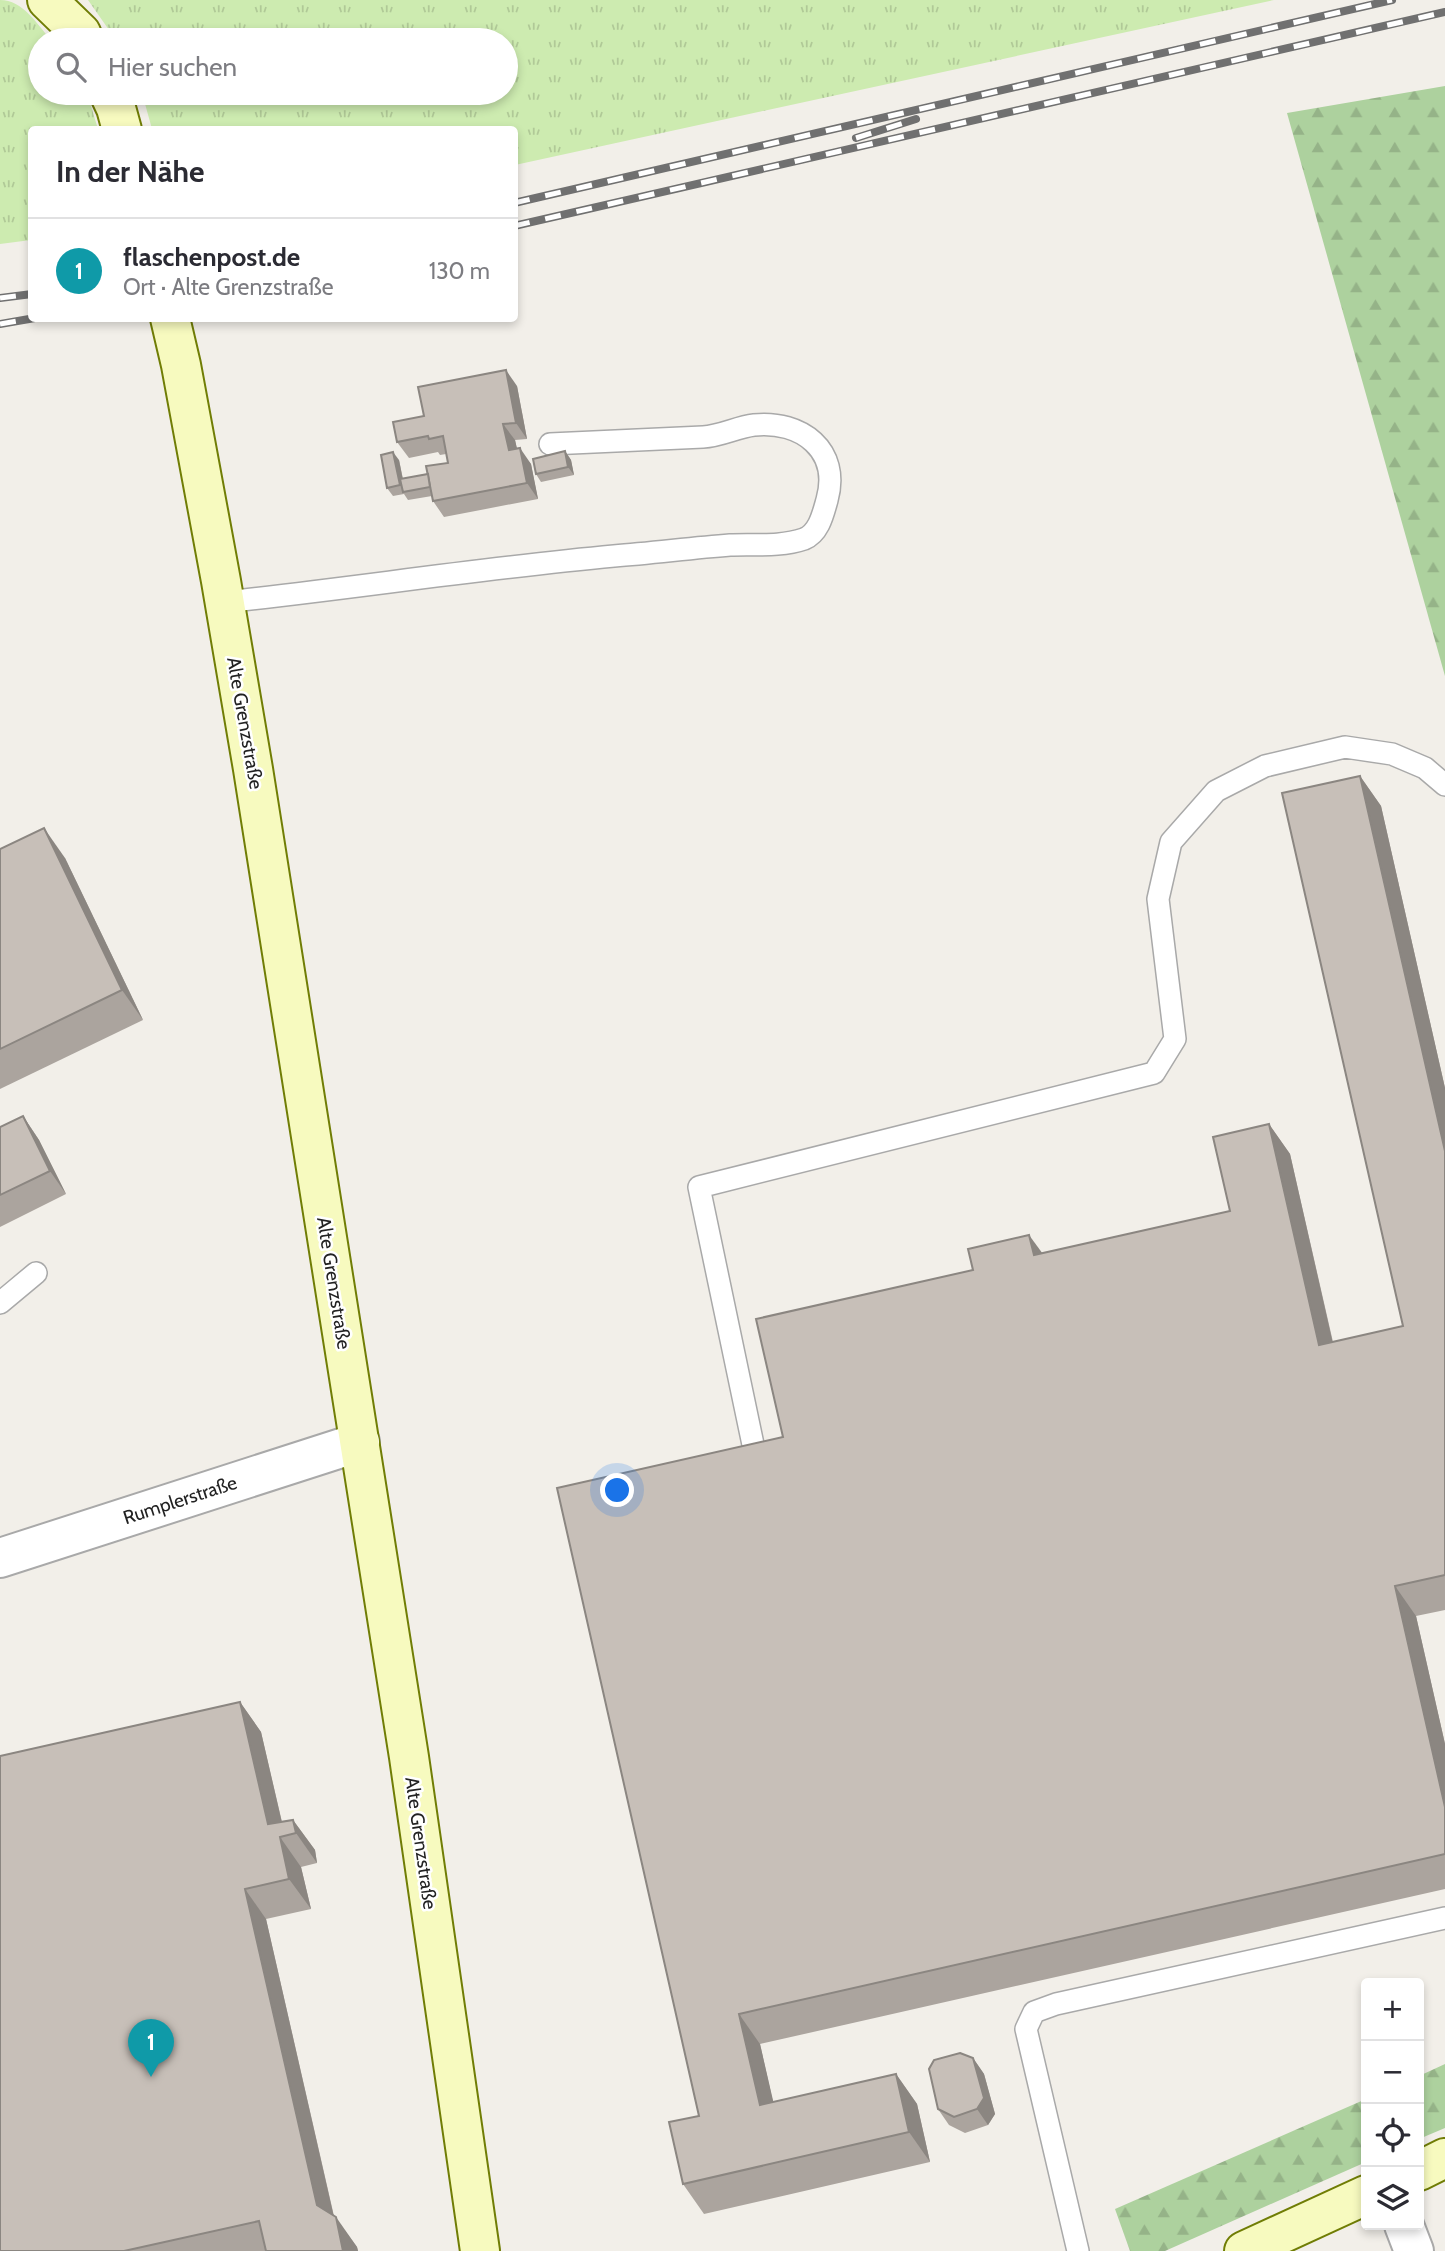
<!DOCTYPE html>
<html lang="de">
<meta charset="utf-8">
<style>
body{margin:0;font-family:Cabin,sans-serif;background:#f7f7f7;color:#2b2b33}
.controls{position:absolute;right:21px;bottom:21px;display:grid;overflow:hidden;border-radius:7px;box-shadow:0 4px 10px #0003}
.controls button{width:63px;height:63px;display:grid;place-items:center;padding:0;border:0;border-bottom:2px solid #e1e1e2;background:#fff;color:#2b2b33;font:35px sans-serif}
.you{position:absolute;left:618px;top:1491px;width:24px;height:24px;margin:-18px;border:5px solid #fff;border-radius:50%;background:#1a73e8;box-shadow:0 0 0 10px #1a73e833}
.badge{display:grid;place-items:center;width:46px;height:46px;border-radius:50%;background:#d40000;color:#fff;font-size:23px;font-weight:700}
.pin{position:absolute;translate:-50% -58px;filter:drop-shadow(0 2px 4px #0008)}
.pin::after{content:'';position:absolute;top:37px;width:24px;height:21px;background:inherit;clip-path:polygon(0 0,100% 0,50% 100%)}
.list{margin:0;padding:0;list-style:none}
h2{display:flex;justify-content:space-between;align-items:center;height:91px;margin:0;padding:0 28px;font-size:30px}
h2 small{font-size:23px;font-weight:400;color:#7c7c81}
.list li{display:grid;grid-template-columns:46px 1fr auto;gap:21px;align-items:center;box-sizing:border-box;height:105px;padding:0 28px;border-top:2px solid #e1e1e2}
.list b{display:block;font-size:26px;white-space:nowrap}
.list p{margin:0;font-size:23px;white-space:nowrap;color:#7c7c81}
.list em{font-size:23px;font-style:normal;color:#7c7c81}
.icon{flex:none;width:38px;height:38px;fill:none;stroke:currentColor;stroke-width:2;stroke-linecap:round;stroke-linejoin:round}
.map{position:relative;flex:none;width:1445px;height:2251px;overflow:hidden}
.search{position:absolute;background:#fff;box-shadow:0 4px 10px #0003;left:28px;top:28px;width:490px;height:77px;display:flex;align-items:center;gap:18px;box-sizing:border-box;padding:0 24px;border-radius:38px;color:#7c7c81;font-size:26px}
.panel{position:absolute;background:#fff;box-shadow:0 4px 10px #0003;left:28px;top:126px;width:490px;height:196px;border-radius:7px}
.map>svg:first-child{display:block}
</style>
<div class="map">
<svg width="1445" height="2251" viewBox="0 0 1445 2251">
<defs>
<pattern id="grass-tufts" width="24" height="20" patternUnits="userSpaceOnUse" patternTransform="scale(1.75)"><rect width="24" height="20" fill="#cdebb0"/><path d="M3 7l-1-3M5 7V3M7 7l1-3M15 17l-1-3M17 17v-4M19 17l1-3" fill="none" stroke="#b0c997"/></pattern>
<pattern id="forest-firs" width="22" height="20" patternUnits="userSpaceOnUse" patternTransform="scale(1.75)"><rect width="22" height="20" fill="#add19e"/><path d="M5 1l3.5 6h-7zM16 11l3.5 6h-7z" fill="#95b388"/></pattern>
</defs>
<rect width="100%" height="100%" fill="#f2efe9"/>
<g fill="url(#grass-tufts)">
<path d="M0,0C23,0 37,24 51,40H40V93H87L98,129L32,130L31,240L0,244Z"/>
<path d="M88,0H1274L515,165L514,130L152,129L142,93H506V40H116Z"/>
</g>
<g fill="url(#forest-firs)">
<path d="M1445,86V676L1287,113Z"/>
<path d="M1445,2064V2128L1419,2139V2076Z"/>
<path d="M1366,2099V2162L1165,2251H1130L1115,2209Z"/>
</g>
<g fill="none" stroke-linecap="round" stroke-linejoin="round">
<defs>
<g id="lane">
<path d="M225,602C354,588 484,568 614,556C653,553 691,548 730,545C754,544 781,547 804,539C819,533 823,514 827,500C841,450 801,420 754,425C737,427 721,436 703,437C652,439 601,442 550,444"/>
<path d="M0,1303L36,1273"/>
<path d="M755,1454L699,1187L1154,1073L1175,1039L1158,899L1171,842L1216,791L1265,766L1345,747L1392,754L1425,768L1445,785"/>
<path d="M1078,2251L1026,2029L1034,2012L1056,2004L1445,1918"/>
</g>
<g id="street">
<path d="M0,1558L360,1442"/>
<path d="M1404,2225L1414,2251"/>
</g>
<g id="secondary">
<path d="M47,0L81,33L84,40"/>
<path d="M109,93L116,108L122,130"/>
<path d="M170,318L181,365L221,581L253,769L409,1757L480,2251"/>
<path d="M1419,2171L1445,2158"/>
<path d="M1244,2251L1366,2195"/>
</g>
</defs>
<use href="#lane" stroke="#a9a9a9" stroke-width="24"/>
<use href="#street" stroke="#a9a9a9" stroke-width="42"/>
<use href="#secondary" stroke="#707d05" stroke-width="42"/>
<use href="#lane" stroke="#fff" stroke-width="21"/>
<use href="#street" stroke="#fff" stroke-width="38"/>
<use href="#secondary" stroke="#f7fabf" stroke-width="38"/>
<defs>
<g id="rail">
<path d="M856,138L916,119"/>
<path d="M514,203L1392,0"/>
<path d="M514,226L1445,12"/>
<path d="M0,298L32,294"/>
<path d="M0,324L35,318"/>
</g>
</defs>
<use href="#rail" stroke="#707070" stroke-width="8"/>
<use href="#rail" stroke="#fff" stroke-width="5" stroke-dasharray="16" stroke-linecap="butt"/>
</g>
<g fill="#aba49e">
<path d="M517,386L527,439L515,440L517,449L531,464L538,499L444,517L433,501L432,496L408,500L404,494L393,496L387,488L399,460L403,479L428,474L448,463L446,454L440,455L438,452L409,458L397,442L424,416Z"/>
<path d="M565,451L571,460L574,475L541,482L536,474Z"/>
<path d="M1360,776L1381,806L1445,1088V1610L1416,1616L1445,1744V1889L760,2044L773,2102L896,2074L917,2104L930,2162L704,2214L683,2184L699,2116L1042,1254L1230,1211L1269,1124L1290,1154L1333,1342L1403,1326Z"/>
<path d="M0,849L65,858L143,1020L0,1089Z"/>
<path d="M23,1116L39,1140L66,1194L0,1227V1127Z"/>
<path d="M240,1702L261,1732L282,1822L293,1820L315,1850L317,1863L301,1867L311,1909L266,1919L334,2216L357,2247L358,2251H0Z"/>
<path d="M973,2058L984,2074L995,2114L988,2125L965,2133L949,2125L938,2109Z"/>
</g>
<g fill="#8b8681">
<path d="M506,370L517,386L527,439L516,423Z"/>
<path d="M503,424L515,440L521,466L509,450Z"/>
<path d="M520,448L531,464L538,499L527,483Z"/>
<path d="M565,451L571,460L574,475L568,467Z"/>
<path d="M393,452L399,460L405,491L400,485Z"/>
<path d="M1360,776L1381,806L1445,1088V1151Z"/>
<path d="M44,828L65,858L143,1020L122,990Z"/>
<path d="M23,1116L39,1140L66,1194L50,1171Z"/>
<path d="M1269,1124L1290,1154L1340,1375L1319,1345Z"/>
<path d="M1029,1235L1051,1265L1034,1255Z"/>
<path d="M1395,1586L1416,1616L1445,1744V1807Z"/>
<path d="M240,1702L261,1732L285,1836L280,1837L301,1867L311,1909L289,1879L268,1824Z"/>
<path d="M293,1820L315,1850L317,1863L296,1833Z"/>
<path d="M245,1889L266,1919L338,2235L317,2205Z"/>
<path d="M739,2014L760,2044L781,2135L760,2105Z"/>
<path d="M973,2058L984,2074L995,2114L988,2125L977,2109Z"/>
<path d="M896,2074L917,2104L930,2162L909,2132Z"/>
<path d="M336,2217L357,2247L358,2251H343Z"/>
</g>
<g fill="#c7bfb8" stroke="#8b8681" stroke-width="2">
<path d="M506,370L516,423L503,424L509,450L520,448L527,483L433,501L426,466L448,463L443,436L429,439L428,436L397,442L393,422L424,416L418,387Z"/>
<path d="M565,451L568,467L536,474L533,459Z"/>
<path d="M393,452L400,485L387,488L381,455Z"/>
<path d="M428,474L430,487L403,492L400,479Z"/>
<path d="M1360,776L1445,1151V1575L1395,1586L1445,1807V1854L739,2014L760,2105L896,2074L909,2132L683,2184L669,2122L699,2116L557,1488L783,1437L756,1319L973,1270L968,1249L1029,1235L1034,1255L1230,1211L1213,1137L1269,1124L1319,1345L1403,1326L1282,793Z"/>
<path d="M44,828L122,990L0,1049V849Z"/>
<path d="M23,1116L50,1171L0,1195V1127Z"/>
<path d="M240,1702L268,1824L293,1820L296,1833L280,1837L289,1879L245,1889L317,2205L336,2217L343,2251H266L259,2221L124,2251H0V1756Z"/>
<path d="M960,2053L973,2058L984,2098L977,2109L954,2117L938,2109L929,2069L934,2060Z"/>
</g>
<g text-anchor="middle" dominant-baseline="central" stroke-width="5" stroke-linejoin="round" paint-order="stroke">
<g font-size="19" fill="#222" stroke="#fff">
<text transform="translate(245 723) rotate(80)">Alte Grenzstraße</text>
<text transform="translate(334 1283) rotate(81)">Alte Grenzstraße</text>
<text transform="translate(180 1500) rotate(-18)">Rumplerstraße</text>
<text transform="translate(421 1843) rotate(82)">Alte Grenzstraße</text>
</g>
</g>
</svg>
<div class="controls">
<button>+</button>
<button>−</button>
<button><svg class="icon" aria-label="locate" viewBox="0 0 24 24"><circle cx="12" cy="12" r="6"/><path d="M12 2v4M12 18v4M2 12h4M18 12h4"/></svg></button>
<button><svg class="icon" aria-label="layers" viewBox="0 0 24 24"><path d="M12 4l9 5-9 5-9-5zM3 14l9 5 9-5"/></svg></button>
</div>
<div class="you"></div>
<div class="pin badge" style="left:151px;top:2077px;background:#0f9aa8">1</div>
<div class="search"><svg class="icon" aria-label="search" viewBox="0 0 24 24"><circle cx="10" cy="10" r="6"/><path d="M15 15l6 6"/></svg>Hier suchen</div>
<section class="panel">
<h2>In der Nähe<small></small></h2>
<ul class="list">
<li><span class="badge" style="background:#0f9aa8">1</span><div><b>flaschenpost.de</b><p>Ort · Alte Grenzstraße</p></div><em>130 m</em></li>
</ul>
</section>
</div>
